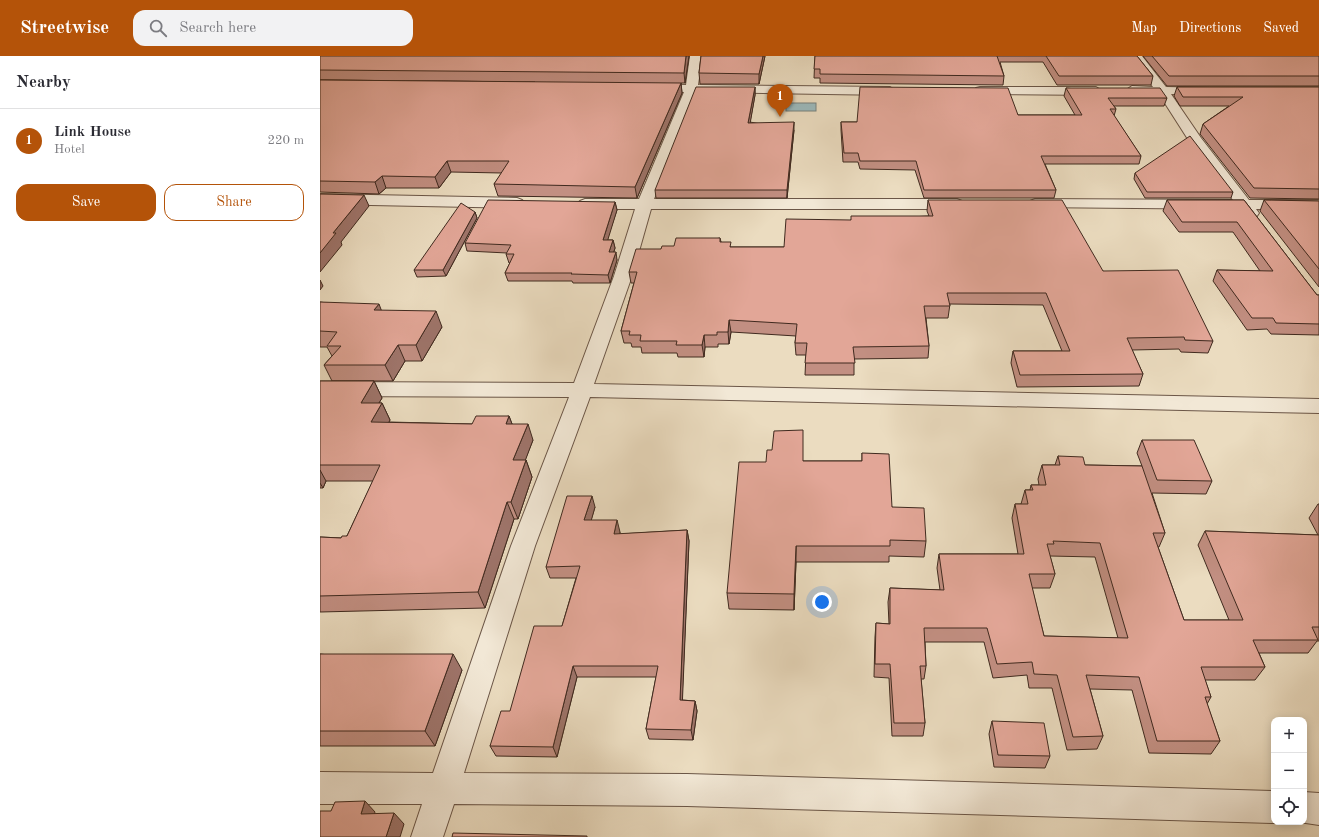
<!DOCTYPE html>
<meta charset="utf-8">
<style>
body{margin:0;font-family:"Old Standard TT",serif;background:#f2f2f3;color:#2b2b33}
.controls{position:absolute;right:12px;bottom:12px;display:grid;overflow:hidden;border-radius:8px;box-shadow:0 2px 10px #0003}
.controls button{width:36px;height:36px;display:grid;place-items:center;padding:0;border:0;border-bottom:1px solid #e1e1e2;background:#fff;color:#2b2b33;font:20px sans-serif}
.you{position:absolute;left:502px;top:546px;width:14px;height:14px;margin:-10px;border:3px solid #fff;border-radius:50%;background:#1a73e8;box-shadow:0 0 0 6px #1a73e833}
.badge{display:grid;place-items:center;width:26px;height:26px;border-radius:50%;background:#b45309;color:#fff;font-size:13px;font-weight:700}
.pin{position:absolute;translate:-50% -33px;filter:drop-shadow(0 1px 2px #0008)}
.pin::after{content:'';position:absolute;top:21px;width:14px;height:12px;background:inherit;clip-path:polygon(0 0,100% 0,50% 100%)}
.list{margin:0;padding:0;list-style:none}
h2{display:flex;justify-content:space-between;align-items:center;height:52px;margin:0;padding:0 16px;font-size:17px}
h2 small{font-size:13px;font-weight:400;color:#7c7c81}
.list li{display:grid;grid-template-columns:26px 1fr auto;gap:12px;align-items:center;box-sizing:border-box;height:64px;padding:0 16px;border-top:1px solid #e1e1e2}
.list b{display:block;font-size:15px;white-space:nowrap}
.list p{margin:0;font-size:13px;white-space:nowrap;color:#7c7c81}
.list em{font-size:13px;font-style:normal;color:#7c7c81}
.actions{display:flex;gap:8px;padding:12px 16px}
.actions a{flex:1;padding:9px 0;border:1px solid #b45309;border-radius:12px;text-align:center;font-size:14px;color:#b45309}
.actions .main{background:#b45309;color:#fff}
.icon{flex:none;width:22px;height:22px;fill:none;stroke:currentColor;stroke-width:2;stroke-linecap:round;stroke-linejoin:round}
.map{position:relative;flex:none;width:999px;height:781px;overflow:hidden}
header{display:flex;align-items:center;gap:24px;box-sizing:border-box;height:56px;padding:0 20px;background:#b45309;color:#fff}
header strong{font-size:19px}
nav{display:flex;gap:22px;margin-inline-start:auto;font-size:14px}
.search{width:280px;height:36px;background:#f2f2f3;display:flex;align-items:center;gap:10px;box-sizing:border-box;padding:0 14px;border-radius:12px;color:#7c7c81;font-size:15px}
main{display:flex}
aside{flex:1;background:#fff}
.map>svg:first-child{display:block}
</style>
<header>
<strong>Streetwise</strong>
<div class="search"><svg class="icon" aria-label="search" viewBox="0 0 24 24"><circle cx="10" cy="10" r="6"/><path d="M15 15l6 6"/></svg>Search here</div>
<nav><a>Map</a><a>Directions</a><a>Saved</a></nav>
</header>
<main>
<aside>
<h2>Nearby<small></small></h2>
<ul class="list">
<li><span class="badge">1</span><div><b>Link House</b><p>Hotel</p></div><em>220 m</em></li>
</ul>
<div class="actions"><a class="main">Save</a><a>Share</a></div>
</aside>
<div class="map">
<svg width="999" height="781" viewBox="0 0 999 781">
<rect width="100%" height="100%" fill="#ebdcc0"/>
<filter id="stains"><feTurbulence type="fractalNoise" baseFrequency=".005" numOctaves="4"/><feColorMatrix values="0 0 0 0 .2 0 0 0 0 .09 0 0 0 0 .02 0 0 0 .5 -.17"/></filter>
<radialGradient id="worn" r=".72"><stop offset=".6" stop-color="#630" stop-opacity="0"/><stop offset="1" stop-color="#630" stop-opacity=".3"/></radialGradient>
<rect fill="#9cb9bc" stroke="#77807d" x="466" y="47" width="30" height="8"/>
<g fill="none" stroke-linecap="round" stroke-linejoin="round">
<defs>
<g id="street">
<path d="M370,0H382L378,29L570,31L576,35L570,39L376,36L334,143H637L642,145L645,148L642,151L637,153H331L312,220L274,328L999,343V357L270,341L215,490L144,717L367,718L954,735V766H956L954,767L367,750L134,748L123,781H91L102,748H0V716L113,717L191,490L249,341L0,340V326L254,327L294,220L315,153H265L260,151L257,148L260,145L265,143H319L364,36H332L326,32L332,28L366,29Z"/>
<path d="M810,0H822L846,31L890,32L892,35L890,38L886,39L851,38L881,82L929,144H999V154L936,153L939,157L937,160C928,162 925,160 920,153L710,151L707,148L710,145L715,143L913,144L871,88L839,38L808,37L806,34L812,30L833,31Z"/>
<path d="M660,31H776L782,35L776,39L656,38L654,35L656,32Z"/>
<path d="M0,138L197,142L202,144L205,147L202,150L197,152L0,148Z"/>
<path d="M984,736L999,737V769L979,766H984Z"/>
</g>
</defs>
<use href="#street" stroke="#6b5647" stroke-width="2"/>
<use href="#street" fill="#f2e8d6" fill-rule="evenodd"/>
</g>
<g fill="#c28f82" stroke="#402a1f" fill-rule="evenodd">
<path d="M0,0H369L365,27H361L362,37L317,142L178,140L174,128L182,117L131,116L119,132H66L59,138L0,136V24L215,26L0,24Z"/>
<path d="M381,0H445L439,28H380L379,17Z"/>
<path d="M495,0H817L833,20L831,29H737L723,6H680L684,20L683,29L500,27V22H494Z"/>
<path d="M823,0H999V30H847Z"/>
<path d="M435,31V39L430,66L474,74L467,142H336L335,134Z"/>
<path d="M857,31H999V143L930,142L880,78L883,68L909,50H860L854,40Z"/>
<path d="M746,32L847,42L844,50H794L796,53L794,60L821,100L819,108H725L736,134L734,142H604L595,114L540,113L538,106H523L521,74V66H537L698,59H755L744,40Z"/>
<path d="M815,117L913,136L911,142H825L814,123Z"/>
<path d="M608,144L783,215L893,285L888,297L861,296L859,293L812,294L823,318L819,330L697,331L691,307L693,295H742L723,249L630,248L628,262H606L609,290L608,302L534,303V319H485L486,299H476L475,287L476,280L411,276L409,288H398V291H385L384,301H358L357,297H322L321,291H312L311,287H304L301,275L314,227H311L309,216L341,193L400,182L401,186L411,191H464L531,164L609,160L607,155Z"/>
<path d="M847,144H924L997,239H999V279L951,278L947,273L927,274L893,225L897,214L940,215L913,176H859L843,155Z"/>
<path d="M944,144L999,145V231L940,155Z"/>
<path d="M295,146L297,154L287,184H293L295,192L294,196L297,204L290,227H253L252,225H188L185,217L190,207H189L186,198L187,197L147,195L145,187Z"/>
<path d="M155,156L157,162L126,220L97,221L94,214Z"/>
<path d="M0,246L61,255L122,271L102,305H85L73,325H12L4,309L12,300L7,291H0Z"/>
<path d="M0,325H54L62,342L59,347H62L70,364L69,366L152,368L189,360L192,368L213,384L205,404H206L212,421L198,463H194L165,552L0,556V481L21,482L27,480L53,425H6L3,432H0Z"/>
<path d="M822,384L892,425L886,438L832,437L845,477L839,491H838L864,564H909L878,489L885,475L998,479L989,462L998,448H999V585H997L988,597H939L945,611L935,624H885L891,641L887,648L900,685L891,698L829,697L812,634L770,633L783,680L777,693L747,694L732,632H709L707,619L673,622L664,586H605L606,610L604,623H601L605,667L603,680H572L569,622L554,621L555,581L556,567L569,568L568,546L570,532L620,534L617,512L619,498H698L692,462L695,448H701L705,434H710L711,429H719L718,423L722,409H735L738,400L765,409L822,410L817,397ZM730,500L775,501L798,582L724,580L712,532H730L735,518Z"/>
<path d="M542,397L572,451L606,485L604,501L569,500V506H476L474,554L409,553L407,537L483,405H542Z"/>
<path d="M275,451L271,464L300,476V478L367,474L369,485L362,644L375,645L377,655L373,684L329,683L326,673L336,621H257L237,701L176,700L170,690L242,570L256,522H230L226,511Z"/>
<path d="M0,598L142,614L115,690H0Z"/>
<path d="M672,665L730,700L725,712L674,711L669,678Z"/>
</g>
<g fill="#9e746a" stroke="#402a1f">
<path d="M366,0H369L365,27L364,17Z"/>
<path d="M443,0H445L439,28V18Z"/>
<path d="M361,27L362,37L317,142L315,131Z"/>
<path d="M435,31V39L429,74L428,67Z"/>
<path d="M474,66V74L467,142V134Z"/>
<path d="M127,105L131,116L119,132L115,121Z"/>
<path d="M62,120L66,132L59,138L55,126Z"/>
<path d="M44,139L49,150L21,186L22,189L0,216V197L13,177Z"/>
<path d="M295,146L297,154L285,193L283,184Z"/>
<path d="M155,156L157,162L126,220L123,214Z"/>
<path d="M293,184L295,192L291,204L289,196Z"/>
<path d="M296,196L297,204L290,227L288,219Z"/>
<path d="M0,224L3,230L0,234Z"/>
<path d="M59,248L65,264L54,254Z"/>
<path d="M116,255L122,271L102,305L96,289Z"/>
<path d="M409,264L411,276L409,288L408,276Z"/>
<path d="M384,279L385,291L384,301L382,289Z"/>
<path d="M78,289L85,305L73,325L65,309Z"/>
<path d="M54,325L62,342L49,363L41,347Z"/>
<path d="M62,347L70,364L60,382L51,366Z"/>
<path d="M189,360L195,376L186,368Z"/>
<path d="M208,368L213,384L199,421L193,404Z"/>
<path d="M206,404L212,421L198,463L191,446Z"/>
<path d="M0,414L6,425L3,432L0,427Z"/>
<path d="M272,440L275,451L268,476L264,464Z"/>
<path d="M187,446L194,463L165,552L158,536Z"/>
<path d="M297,464L300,476L297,490L294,478Z"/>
<path d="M367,474L369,485L362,655L360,644Z"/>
<path d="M476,490V506L474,554V538Z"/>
<path d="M133,598L142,614L115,690L105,675Z"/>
<path d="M253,610L257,621L237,701L233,691Z"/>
<path d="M375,645L377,655L373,684L371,674Z"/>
<path d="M45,745L55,756L51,769L41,758Z"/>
<path d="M74,757L84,768L80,781H66Z"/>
</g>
<g fill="#e2a697" stroke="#402a1f" fill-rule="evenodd">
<path d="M0,0H366L364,17L0,14Z"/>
<path d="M381,0H443L439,18L379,17Z"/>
<path d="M495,0H677L684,20L500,18V13H494Z"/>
<path d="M726,0H817L833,20H739Z"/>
<path d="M832,0H999V20H849Z"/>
<path d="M0,24L361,27L315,131L174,128L189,105H127L115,121L62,120L55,126L0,125Z"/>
<path d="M376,31H435L428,67L474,66L467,134H335Z"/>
<path d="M540,31L688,32L698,59H762L746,32H840L847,42H788L796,53H790L821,100H721L736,134H604L596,105H540L538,97H524L521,66H537Z"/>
<path d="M857,31H999V133L934,132L883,68L923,41H863Z"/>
<path d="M870,80L913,136H827L815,117Z"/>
<path d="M0,138L44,139L13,177H16L0,197Z"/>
<path d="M168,144L295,146L283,184H293L289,196H296L288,219L251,218L252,217H185L194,198H186L191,189L145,187Z"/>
<path d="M608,144H742L783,215L858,214L893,285L865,284L864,281L807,282L823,318L700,319L693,295H750L726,237H627L630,250H604L609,290L533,291L535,307H485L487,287H475L477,268L409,264L408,276H397V279H384L382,289H356L357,285H320L321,279H309L310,275H301L317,216H309L316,193H341L342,190H354L356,182H400V186H411L410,191H464L466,163L531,164V160H613Z"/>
<path d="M847,144H924L997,239H999V268L956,267L953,262H932L897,214L953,215L917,166H862Z"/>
<path d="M944,144L999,145V213Z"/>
<path d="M141,147L155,156L123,214H94Z"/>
<path d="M0,246L59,248L54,254L116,255L96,289H78L65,309H4L21,290H7L17,276L0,275Z"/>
<path d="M0,325H54L41,347H62L51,366L152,368L156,360H189L186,368H208L193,404H206L191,446H187L158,536L0,540V481L21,482L22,480H27L60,409H0Z"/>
<path d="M483,374V405H542V397L569,398L572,451L604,452L606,485L570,484V490H476L474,538L407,537L419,406H446L447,394H452L454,375Z"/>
<path d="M822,384H874L892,425L837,424Z"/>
<path d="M738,400L763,401L765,409L822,410L845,477H833L864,564H923L885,475L999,479V571H992L998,584H933L945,611H881L891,641H885L900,685H837L819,621L766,619L783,680L753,681L737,619L714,618L712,606L677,608L667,572H604L606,610H600L605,667H574L570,608H555L556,567L570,568V532L624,534L619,498H704L695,448H708L705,434H713L711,429H726L722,409H740ZM733,485L780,487L808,582L724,580L709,518H735L727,488H734Z"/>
<path d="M247,440H272L264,464H297L294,478L367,474L360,644L375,645L371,674L326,673L338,610H253L233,691L170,690L181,655H190L214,570H242L260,510L226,511Z"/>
<path d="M0,598H133L105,675H0Z"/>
<path d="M672,665L724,667L730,700L678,699Z"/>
<path d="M45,745L41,758L74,757L66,781H0V755H11L15,746Z"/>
<path d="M133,777L267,780V781H132Z"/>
</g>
<rect width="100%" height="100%" filter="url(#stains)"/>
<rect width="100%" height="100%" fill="url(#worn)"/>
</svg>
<div class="controls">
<button>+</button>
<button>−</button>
<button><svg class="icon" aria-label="locate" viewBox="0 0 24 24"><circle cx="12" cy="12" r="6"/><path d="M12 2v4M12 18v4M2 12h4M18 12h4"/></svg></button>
</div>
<div class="you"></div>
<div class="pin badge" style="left:460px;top:61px">1</div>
</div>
</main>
